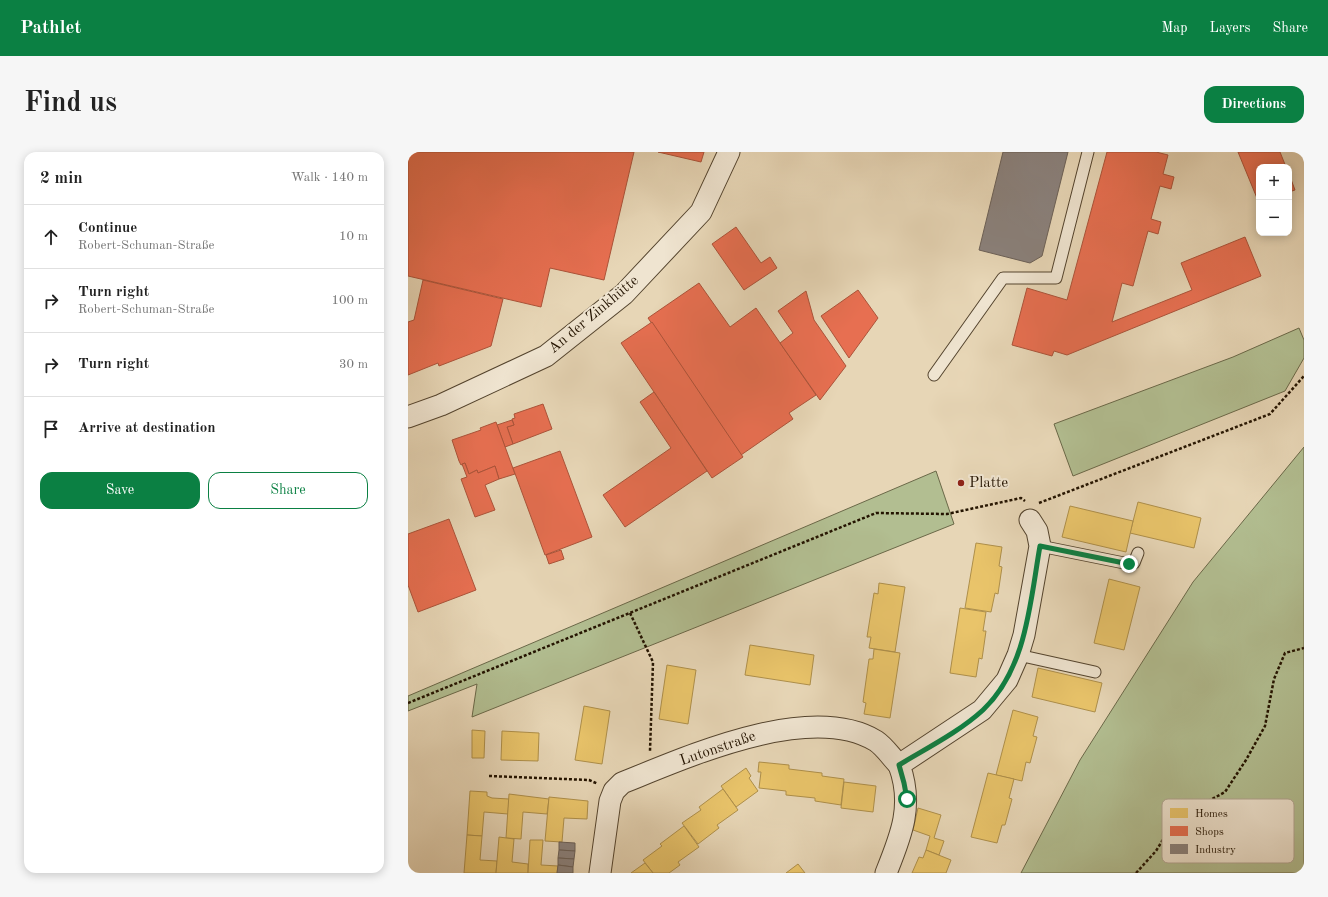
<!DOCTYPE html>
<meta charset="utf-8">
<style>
body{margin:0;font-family:"Old Standard TT",serif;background:#f6f6f6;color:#222}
.controls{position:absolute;right:12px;top:12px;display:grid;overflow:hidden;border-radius:8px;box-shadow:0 2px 10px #0003}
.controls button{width:36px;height:36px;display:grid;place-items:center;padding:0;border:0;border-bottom:1px solid #e0e0e0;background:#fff;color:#222;font:20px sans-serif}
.stop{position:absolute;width:12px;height:12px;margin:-9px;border:3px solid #0b8043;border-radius:50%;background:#fff}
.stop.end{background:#0b8043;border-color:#fff;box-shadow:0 1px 4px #0008}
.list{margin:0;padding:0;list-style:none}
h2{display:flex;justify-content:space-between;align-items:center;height:52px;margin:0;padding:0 16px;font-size:17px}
h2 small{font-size:13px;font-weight:400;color:#767676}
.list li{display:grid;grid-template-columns:26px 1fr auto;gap:12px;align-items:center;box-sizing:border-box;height:64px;padding:0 16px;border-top:1px solid #e0e0e0}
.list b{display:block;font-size:15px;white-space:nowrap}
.list p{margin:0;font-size:13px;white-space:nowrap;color:#767676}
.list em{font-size:13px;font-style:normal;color:#767676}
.actions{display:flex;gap:8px;padding:12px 16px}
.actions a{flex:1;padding:9px 0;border:1px solid #0b8043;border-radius:12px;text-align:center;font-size:14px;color:#0b8043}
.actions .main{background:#0b8043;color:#fff}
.icon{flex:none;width:22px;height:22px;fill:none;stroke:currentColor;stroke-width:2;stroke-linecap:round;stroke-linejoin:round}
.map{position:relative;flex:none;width:896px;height:721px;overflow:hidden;border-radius:12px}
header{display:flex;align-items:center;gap:24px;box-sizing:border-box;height:56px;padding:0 20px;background:#0b8043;color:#fff}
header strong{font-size:19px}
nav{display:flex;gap:22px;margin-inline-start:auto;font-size:14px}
.intro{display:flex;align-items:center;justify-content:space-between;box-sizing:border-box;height:96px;padding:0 24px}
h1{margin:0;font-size:28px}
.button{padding:10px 18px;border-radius:12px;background:#0b8043;color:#fff;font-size:14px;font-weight:700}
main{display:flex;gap:24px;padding:0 24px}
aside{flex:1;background:#fff;border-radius:12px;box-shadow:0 2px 10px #0003}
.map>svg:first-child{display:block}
</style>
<header>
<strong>Pathlet</strong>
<nav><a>Map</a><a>Layers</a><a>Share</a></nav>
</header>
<div class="intro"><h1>Find us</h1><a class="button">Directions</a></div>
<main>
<aside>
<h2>2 min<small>Walk · 140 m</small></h2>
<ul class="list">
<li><svg class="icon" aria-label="ahead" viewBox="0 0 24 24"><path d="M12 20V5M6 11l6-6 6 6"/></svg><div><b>Continue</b><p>Robert-Schuman-Straße</p></div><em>10 m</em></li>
<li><svg class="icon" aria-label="right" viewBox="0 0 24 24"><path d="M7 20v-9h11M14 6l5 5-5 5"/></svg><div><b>Turn right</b><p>Robert-Schuman-Straße</p></div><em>100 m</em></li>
<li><svg class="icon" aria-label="right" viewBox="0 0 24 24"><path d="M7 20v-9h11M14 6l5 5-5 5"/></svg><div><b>Turn right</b></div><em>30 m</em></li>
<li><svg class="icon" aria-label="arrive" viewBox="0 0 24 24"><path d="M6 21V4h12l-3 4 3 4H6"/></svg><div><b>Arrive at destination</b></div></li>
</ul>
<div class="actions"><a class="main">Save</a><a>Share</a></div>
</aside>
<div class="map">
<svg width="896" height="721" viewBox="0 0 896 721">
<rect width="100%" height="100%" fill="#e7d6b6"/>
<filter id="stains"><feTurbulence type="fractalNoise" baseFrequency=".005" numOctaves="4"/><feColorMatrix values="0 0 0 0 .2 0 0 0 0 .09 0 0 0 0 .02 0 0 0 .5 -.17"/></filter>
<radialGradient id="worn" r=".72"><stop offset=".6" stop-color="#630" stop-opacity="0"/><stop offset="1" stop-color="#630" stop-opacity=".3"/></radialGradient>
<g fill="#b2be91" stroke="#6a6848">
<path d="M891,176L896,188V206L877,239L665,324L646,272L825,205Z"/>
<path d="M896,295V721H613L672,608L785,430Z"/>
<path d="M528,319L546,372L64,565L69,532L0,559V544Z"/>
</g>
<g fill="#e9c46a" stroke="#ae8f4a">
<path d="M730,350L793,366L786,396L722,381Z"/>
<path d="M662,354L725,369L718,400L654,385Z"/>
<path d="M568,391L594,395L591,414L594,415L590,442L587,441L583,460L557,456Z"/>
<path d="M701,427L732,435L716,498L686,491Z"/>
<path d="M471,431L497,435L487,500L461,496L463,485H459L466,441L470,442Z"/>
<path d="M552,456L578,460L575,479H578L574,507L571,506L568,525L542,521Z"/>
<path d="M342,493L406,503L402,533L337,523Z"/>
<path d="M466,497L492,501L482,566L456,562L458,551L455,550L461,507H465Z"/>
<path d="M259,513L288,518L280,572L251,567Z"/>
<path d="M630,516L694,531L687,560L624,545Z"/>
<path d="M176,554L202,559L194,612L167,608Z"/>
<path d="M605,558L630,565L625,584L629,585L622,611L618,610L614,629L588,623Z"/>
<path d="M64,578L77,579L76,606H64Z"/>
<path d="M94,579L131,581L130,609L93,608Z"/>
<path d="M351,610L381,613V617L414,621V624L436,627L433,653L407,649V646L378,643V639L351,636L353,620H350Z"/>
<path d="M338,616L343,624L341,626L350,639L328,655L313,634Z"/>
<path d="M580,621L606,627L601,646L604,647L597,673H594L589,691L563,685Z"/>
<path d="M436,630L468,634L465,660L433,656Z"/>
<path d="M315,637L330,658L309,673L311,676L290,692L274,671L293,658L291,655Z"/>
<path d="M62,639L79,640V644L84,646L101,647L100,662L76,660L74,684L59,683Z"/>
<path d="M101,642L141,647L139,662L115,660L113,687L98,686Z"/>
<path d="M141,645L180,649L179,667L156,666L154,690L137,689Z"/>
<path d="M510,656L533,663L526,686L536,689L531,703L518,698L522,684L505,678Z"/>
<path d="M276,674L291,695L270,710L272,713L261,721H245L235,708L254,694L252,692Z"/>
<path d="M59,683L74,684L72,708L89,709L88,721H56Z"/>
<path d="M91,685L106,687L104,710L120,712V721H88Z"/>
<path d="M122,688H135L133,713L150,714L149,721H120Z"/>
<path d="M518,698L543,708L538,721H504L511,705L515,706Z"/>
<path d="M237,711L245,721H223Z"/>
<path d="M390,712L397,721H378Z"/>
</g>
<g fill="#e76f51" stroke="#ac5339">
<path d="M0,0H226L196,128L142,116L133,155L0,124Z"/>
<path d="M250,0H296L293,10Z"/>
<path d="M699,0H748L760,3L755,22L766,25L763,37L752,34L743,67L753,70L750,82L740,79L725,134L714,131L704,170L784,138L773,111L837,85L853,124L659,203L646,199L644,204L604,193L619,136L659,148Z"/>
<path d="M830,0H872L878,15H851V51Z"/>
<path d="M881,22L887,38L881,40Z"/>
<path d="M328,75L353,111L362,105L369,116L336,138L304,92Z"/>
<path d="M15,128L95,147L83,194L31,214L30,211L0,223V170L6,168Z"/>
<path d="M291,131L322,175L348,156L408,243L381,261L385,267L333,303L240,166Z"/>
<path d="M450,138L470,166L441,206L413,164Z"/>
<path d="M398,139L406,168L438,214L412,248L372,191L385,181L370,159Z"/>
<path d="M244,170L335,305L304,326L213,191Z"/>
<path d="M246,240L299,319L217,375L195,343L263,296L232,250Z"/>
<path d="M135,252L144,277L105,292L99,275L106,273L104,267L107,266L106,262Z"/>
<path d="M104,268L106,273L99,275L105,292L97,295L89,273Z"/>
<path d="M88,270L107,322L91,327L87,314L70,321L69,318L61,322L57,311L53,313L51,309L44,288L73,278L72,276Z"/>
<path d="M152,299L184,385L137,403L105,316Z"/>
<path d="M57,311L61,322L69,318L70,321L87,314L91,327L77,333L87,358L67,365L53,327L59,325L54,312Z"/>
<path d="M41,367L68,438L10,460L0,433V382Z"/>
<path d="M153,398L156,407L141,412L138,403Z"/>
</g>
<g fill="#8a817c" stroke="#6b6057">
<path d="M595,0H660L634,104L622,111L571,98Z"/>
<path d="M151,690L167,691V699L151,698Z"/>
<path d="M151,698L167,699L166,707L150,706Z"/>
<path d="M150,706L166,707L165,715L150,713Z"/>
<path d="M150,713L165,715V721H149Z"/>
</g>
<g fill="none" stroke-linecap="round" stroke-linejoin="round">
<defs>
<g id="lane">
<path d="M526,223L595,126H648L680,0"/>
<path d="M632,394L721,412L726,411L730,401"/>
<path d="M610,503L687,520"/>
</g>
<g id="street">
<path d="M0,265L33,253L138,204L216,142L293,60L321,0"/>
<path d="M192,721L202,649L206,639L214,631C279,605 402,549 468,589C477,595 483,605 491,613"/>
<path d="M478,721C493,684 506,653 491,613L574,558L599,528L610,503L616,483L632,394L629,379L622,368"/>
</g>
</defs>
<use href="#lane" stroke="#54442e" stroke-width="13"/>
<use href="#street" stroke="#54442e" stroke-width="23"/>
<g stroke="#231300" stroke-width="2.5" stroke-dasharray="3 2" stroke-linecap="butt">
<path d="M631,351L862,262L896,224"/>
<path d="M222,461L245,510L242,599"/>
<path d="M0,551L468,361L539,362L613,346L617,349"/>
<path d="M81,624L181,628L190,632"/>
<path d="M728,721L748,699L770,663L786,657L817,640L838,608L857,574L866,527L877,501L896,496"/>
</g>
<use href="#lane" stroke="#efe4d0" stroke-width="11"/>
<use href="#street" stroke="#efe4d0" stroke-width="21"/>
</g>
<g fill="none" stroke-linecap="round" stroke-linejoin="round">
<path stroke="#0b8043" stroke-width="5" d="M499,647L496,631L491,613C519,596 551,580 575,558C619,516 622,450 632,394L721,412"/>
</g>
<circle fill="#8f2418" stroke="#efe4d0" stroke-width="1.5" cx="553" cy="331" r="4"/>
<g text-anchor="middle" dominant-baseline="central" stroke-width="4" stroke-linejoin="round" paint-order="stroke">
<g font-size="15" fill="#231300" stroke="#efe4d0">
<text transform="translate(186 163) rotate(-40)">An der Zinkhütte</text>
<text transform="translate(310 597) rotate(-19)">Lutonstraße</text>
</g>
<g font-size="15" fill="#231300" stroke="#efe4d0" text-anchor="start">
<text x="561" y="331">Platte</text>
</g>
</g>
<rect x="754" y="647" width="132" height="64" rx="6" fill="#efe4d0" stroke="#b2a592" stroke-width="1"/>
<rect x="762" y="656" width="18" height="10" fill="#e9c46a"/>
<rect x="762" y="674" width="18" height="10" fill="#e76f51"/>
<rect x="762" y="692" width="18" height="10" fill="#8a817c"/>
<g font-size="11" fill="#231300">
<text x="787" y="665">Homes</text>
<text x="787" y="683">Shops</text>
<text x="787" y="701">Industry</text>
</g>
<rect width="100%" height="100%" filter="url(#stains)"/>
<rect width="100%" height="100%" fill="url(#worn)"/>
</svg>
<div class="controls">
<button>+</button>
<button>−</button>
</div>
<div class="stop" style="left:499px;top:647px"></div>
<div class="stop end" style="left:721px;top:412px"></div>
</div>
</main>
